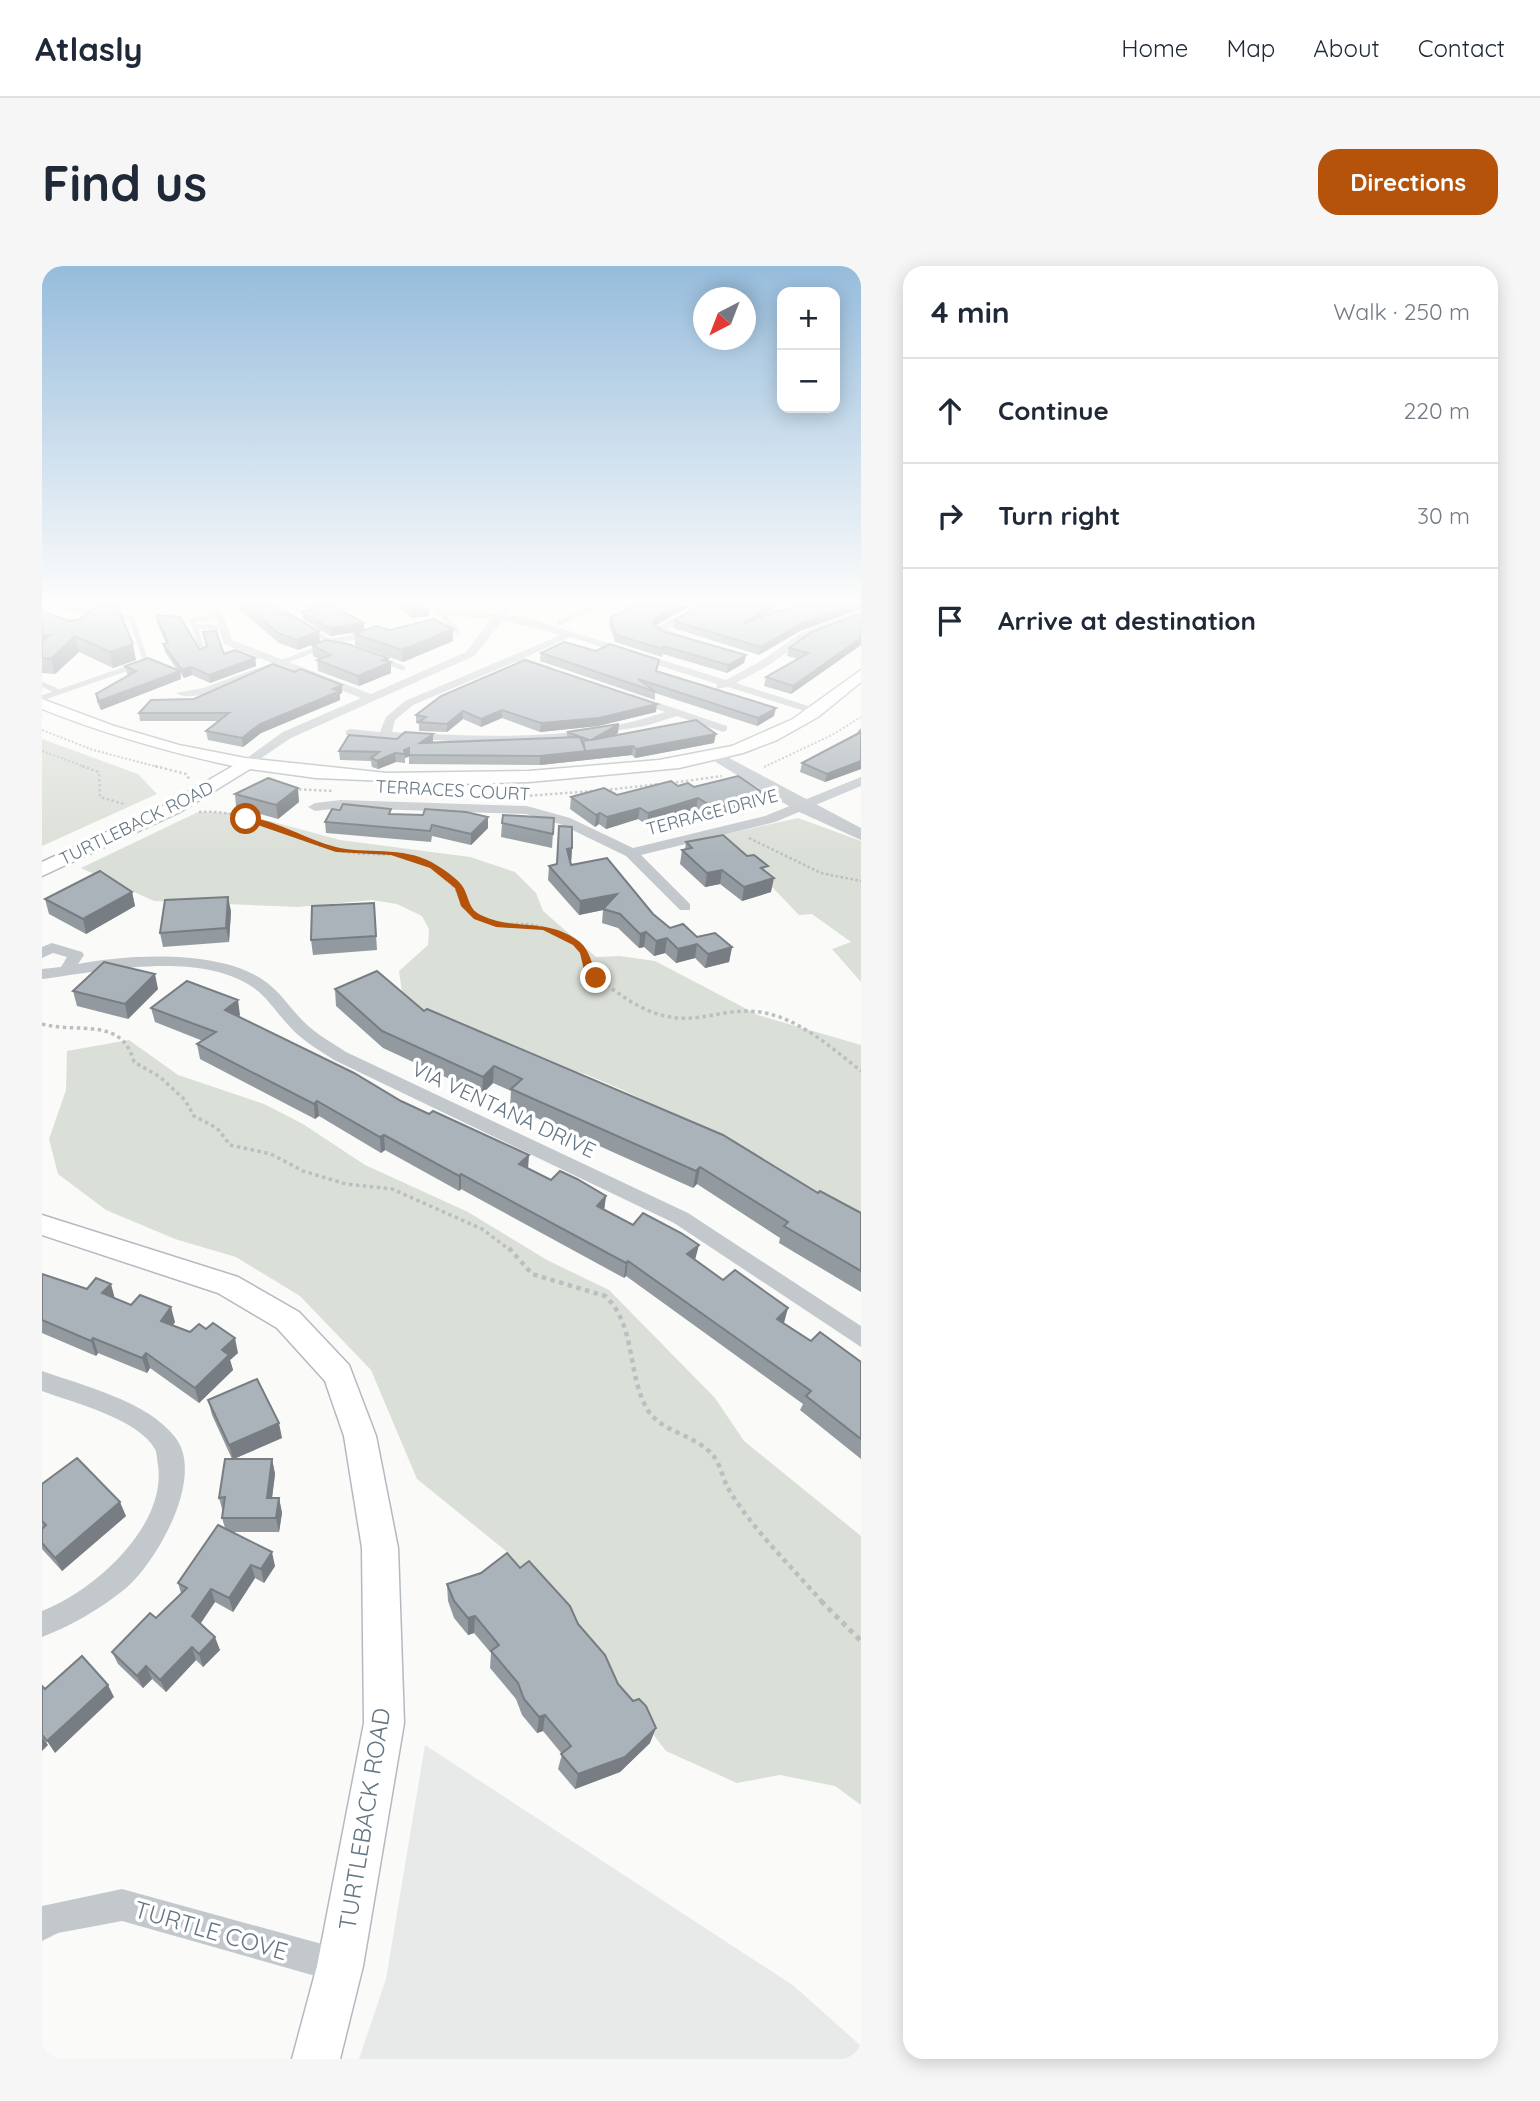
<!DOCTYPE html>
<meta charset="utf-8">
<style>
body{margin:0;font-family:Quicksand,sans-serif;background:#f6f6f7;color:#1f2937}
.controls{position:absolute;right:21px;top:21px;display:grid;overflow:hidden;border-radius:14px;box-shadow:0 4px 18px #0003}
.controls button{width:63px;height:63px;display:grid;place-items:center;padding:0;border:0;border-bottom:2px solid #e0e1e3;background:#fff;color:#1f2937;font:35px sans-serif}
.compass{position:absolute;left:651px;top:21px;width:63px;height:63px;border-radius:50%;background:#fff;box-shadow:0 4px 18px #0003;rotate:222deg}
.stop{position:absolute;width:21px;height:21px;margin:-16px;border:5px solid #b45309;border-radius:50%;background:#fff}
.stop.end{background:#b45309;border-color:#fff;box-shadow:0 2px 7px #0008}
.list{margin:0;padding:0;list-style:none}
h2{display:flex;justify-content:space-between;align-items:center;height:91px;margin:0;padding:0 28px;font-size:30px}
h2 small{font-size:23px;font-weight:400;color:#747a83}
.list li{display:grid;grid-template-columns:46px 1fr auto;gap:21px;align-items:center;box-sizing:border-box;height:105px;padding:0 28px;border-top:2px solid #e0e1e3}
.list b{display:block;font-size:26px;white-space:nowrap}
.list em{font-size:23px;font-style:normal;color:#747a83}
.icon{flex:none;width:38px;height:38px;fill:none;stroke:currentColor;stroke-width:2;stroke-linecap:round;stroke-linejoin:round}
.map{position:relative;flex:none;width:819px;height:1793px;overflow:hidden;border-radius:21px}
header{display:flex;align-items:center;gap:42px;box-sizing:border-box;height:98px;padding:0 35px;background:#fff;border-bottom:2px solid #e0e1e3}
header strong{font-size:33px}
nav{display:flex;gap:38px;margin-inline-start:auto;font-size:24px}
.intro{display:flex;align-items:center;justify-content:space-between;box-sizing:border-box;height:168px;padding:0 42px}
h1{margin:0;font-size:49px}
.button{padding:18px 32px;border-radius:21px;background:#b45309;color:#fff;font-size:24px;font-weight:700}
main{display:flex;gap:42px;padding:0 42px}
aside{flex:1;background:#fff;border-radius:21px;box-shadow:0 4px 18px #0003}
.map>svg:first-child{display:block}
</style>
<header>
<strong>Atlasly</strong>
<nav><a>Home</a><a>Map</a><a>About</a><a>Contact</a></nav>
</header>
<div class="intro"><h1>Find us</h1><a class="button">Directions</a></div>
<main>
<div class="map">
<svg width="819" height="1793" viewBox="0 0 819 1793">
<rect width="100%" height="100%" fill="#fafaf8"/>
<path fill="#e8e9e9" d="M383,1479L752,1720L819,1780V1793H317L344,1713Z"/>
<g fill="#dadfd7">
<path d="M0,473L96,508L115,528L0,580Z"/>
<path d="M156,546L198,547L298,574L428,591L473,606L494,627L501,645L554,691L578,690L613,695L716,749L819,779V952L766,926L719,891L583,825L543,808L492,794L383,749L360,726L357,705L386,679L387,663L380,650L355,638L330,634L256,641L112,635L39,602Z"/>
<path d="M756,552L819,575V716L790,683L809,676L770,648L757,649L680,569Z"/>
<path d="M87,774L136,809L222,838L261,858L323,899L426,946L505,994L567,1024L673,1132L702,1175L819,1270V1539L793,1520L738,1509L695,1517L624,1485L532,1365L464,1285L375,1213L329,1104L258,1030L194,991L133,973L64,944L16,908L7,873L24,824L25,785Z"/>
</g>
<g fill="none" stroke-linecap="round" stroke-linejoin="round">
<defs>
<g id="secondary">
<path d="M819,404V416L776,451L735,474L701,487L637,502L487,516L416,518L274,512L208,503L138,546L0,610V596L125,538L191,500C125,486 63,468 0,443V433L72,460L137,479L203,492L345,507L487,505L617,494L690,480L751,453Z"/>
<path d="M0,949L196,1011L257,1046L307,1099L334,1170L356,1282L362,1457L321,1700L298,1793H250L275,1700L322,1457L320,1282L302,1170L283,1115L235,1062L176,1027L0,969Z"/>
</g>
</defs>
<use href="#secondary" stroke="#b3babf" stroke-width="3"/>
<g stroke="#bbbfc2" stroke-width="2" stroke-dasharray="2 2" stroke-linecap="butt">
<path d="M0,464L51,484L120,502"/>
<path d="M0,485L46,502"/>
<path d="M722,501L790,469L819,451"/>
</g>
<g stroke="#bbbfc2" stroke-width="2.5" stroke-dasharray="2.5 2.5" stroke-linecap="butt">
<path d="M40,500L57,506L58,531L82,538"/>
<path d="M113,500L144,508L148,514"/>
<path d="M629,517L680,510"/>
<path d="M252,523L290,525"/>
<path d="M563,524L618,518"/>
<path d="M483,530L552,525"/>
<path d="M157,546C210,542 254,578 304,586C337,591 360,583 392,601C416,615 420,647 446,656C458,660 471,657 483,658C499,659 515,666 528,674C543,684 541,701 555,712"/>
<path d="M707,572L779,607L819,615"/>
</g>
<g stroke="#bbbfc2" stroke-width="3.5" stroke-dasharray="3.5 3.5" stroke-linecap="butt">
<path d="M553,710C586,735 615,758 659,751C680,748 701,742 723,747C759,754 791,783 819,805"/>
<path d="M0,758C37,768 80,750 92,796L118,811L143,834L152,850L175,862L188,879L229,888L261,905L304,918L350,923L440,963L468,984"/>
</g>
<path stroke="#bbbfc2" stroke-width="4.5" stroke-dasharray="4.5 4.5" stroke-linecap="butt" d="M467,982L490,1008L563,1030C594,1058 585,1108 605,1143C620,1168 656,1168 673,1192C679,1201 681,1213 686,1222C709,1262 750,1301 781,1337"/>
<path stroke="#bbbfc2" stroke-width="5" stroke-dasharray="5 5" stroke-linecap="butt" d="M779,1335L819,1375"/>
<g stroke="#c3c8cc" stroke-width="5">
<path d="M239,339L252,354"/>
<path d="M392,339L415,365"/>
<path d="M398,347L456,350"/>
<path d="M518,357L548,343L549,340L544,339"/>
<path d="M152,360L180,362"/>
<path d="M268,364L287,375L284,379L290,380"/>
<path d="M287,375L324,370"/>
<path d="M161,387L151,354L176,350"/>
<path d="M338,394L361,402"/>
<path d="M238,397L280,381"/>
<path d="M0,418L17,426"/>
<path d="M0,432L104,396L89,351L30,344L16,339"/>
</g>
<g fill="#c3c8cc" fill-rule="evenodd">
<path d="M655,339H667L625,363L642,370V374H634L612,363Z"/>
<path d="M464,340L469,343L465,348L486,352L684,414L719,395L759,367L819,345V351L767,371L727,399L694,417L779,444L781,446L775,449L686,421L674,423L675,418L528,371L482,392L509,401V405L473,396L371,439L353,454L350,466C440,471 537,476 623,446L586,433V429L590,428L685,460V464L681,466L635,450L603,460L521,473L428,476L304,469V465L308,463L338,466L344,451L363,435L519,369L461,354L432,390L249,472L206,501L202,500V494L241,466L319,432L234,399V402C213,410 152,440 134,427L161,422L230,397L182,378L172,345L180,347L190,374L329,428L424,386L453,348Z"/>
<path d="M819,511V520L733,556L599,589L648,638V644H638L584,590L518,558L484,548L299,542L273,545L266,541L273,537L299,534L485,540L528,552L591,582L723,550Z"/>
<path d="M10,677L40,686L42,689L36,698C88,688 180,683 224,716C239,727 248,742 261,755C274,768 289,776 304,786L646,947L819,1060V1081L632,957L292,794C277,784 261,775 249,762C236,749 227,733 212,722C158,684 61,705 0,713V703L19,701L25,691L11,687L0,692V681Z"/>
<path d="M0,1105C42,1120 105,1135 133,1171C164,1210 115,1296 83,1323C58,1343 29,1360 0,1371V1345C52,1325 125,1260 116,1199C115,1194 115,1187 113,1183C95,1152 32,1137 0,1125Z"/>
<path d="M80,1623L298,1683L310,1688L315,1700L310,1712L298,1717L80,1655L16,1667L0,1675V1640Z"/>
</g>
<path fill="#c3c8cc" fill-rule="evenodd" d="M672,484L819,562V574L755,545L667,492L664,489Z"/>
<use href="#secondary" fill="#fff" fill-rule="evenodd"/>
</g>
<g fill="#929a9f">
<path d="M192,339H233L241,348L277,365L256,384L237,377Z"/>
<path d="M263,339H293L299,345L322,357V364H348L411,375L361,396L313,379V368L319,366L288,370L261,353L260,346L267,344Z"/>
<path d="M354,339H384L387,350L369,352Z"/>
<path d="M573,339H650L613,359L620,365L704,389L702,397L685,407L621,388L620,391L573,376L567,359L568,351L587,342Z"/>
<path d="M819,339V343L758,365L717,389L631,362L632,355L720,351Z"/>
<path d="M0,345L94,394L71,402L37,386L13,408L0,407Z"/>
<path d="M819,347V379L749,428L722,420L724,411L756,393L745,390L747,382Z"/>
<path d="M114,349L158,384L164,380L161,366L182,388L213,392L214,400L168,417L150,409L142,412L138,407L139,413L59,444L55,436L54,428L87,409L85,408L83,400L136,405L123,386L121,378L124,377L115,357Z"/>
<path d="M270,379L346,395L349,407L317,420L276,405L275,394L277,393L271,390Z"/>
<path d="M554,385L617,394L615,405L732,450L715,460L613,427V434L498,395L499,387Z"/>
<path d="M252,406L300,419V427L298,428V434L219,467L201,481L166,474L164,465L176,455H98L97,447Z"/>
<path d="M399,430L614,446L556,460L498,466L460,452L439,461L421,453L405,466L377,465V458L374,457V449Z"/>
<path d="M819,462V503L783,516L758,506L760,497L815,468L816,465Z"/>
<path d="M525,466L576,467L571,470L672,477L593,492L590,489L498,499L367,498V491L363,492V497L354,496L336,503L330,501L329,495L298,494L297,485L525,472Z"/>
<path d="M636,520L652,521L718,538L667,551L654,543L605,559L596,553L564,563L557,558L553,561L528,543L529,531L575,529Z"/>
<path d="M193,528L257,536L236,553L194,541Z"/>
<path d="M349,548L446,551V562L429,579L390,570L389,576L284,567L283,556Z"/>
<path d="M512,552L510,582L459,571L460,557Z"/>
<path d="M644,576L725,606L729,626L700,635L678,618L663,621L638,598L640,584H643Z"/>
<path d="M530,582L529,599L611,648L628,662L690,681L687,696L663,702L653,692L634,697L623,687L612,690L602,681L597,682L576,662L560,657L561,644L537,649L506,614L507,600L514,598Z"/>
<path d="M90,626L93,640L44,668L7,648L3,633Z"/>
<path d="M332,637L335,684L271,689L269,674Z"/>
<path d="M189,645L187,676L121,681L118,667Z"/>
<path d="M116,723L86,753L35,740L31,725Z"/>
<path d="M293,723L382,745L819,947V1026L737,977L738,972L655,918L651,922L468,840L469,825L451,817L440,828L341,782L294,740Z"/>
<path d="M109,742L198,749L196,751L359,835L509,914L564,930L562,943L653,994L742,1057L769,1075L819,1096V1193L758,1144L761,1138L584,1010L582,1012L419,923L417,925L343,884L339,887L277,850L273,853L158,793L155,778L161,775L113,756Z"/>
<path d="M0,1008L73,1033L133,1056L131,1059L196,1087L188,1094L191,1104L157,1137L108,1102L105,1107L56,1087L54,1090L0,1067Z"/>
<path d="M166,1134L240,1172L192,1193H230L233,1208L230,1232H237L240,1247L237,1266H190L233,1300L222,1317L213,1312L191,1346L173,1336L158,1357L178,1384L161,1401L154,1394L124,1426L110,1413L101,1422L76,1398L70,1386L114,1352L139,1327L136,1317L183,1262L180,1252L181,1246L177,1232L190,1193L170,1149Z"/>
<path d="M0,1218L84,1250L20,1305L0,1283Z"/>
<path d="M478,1302L536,1358L576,1418L608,1477L578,1506L533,1523L516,1503L520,1488L501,1465L495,1467L480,1449L474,1433L448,1402L449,1387L432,1367L426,1369L412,1352L406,1335L405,1318Z"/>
</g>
<g fill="#777d82">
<path d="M638,339H650L611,361L612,353Z"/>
<path d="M728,339H737L701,365L702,357Z"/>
<path d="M812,339H819V343L758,365L717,389L719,381L760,357Z"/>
<path d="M386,342L387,350L369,352V345Z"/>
<path d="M322,357V365L288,370V362Z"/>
<path d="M411,363V375L361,396L360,384Z"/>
<path d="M277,365L278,376L256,384L255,374Z"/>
<path d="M33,370L37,386L13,408L9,393Z"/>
<path d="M819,372V379L749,428L751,420Z"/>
<path d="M91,378L94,394L71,402L68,386Z"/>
<path d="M704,389L702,397L685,407L686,399Z"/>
<path d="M213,392L214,400L168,417L167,409Z"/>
<path d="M346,392V398L349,396V407L317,420L316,410Z"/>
<path d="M149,401L150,409L142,412L140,404Z"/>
<path d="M138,405L139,413L59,444L57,435Z"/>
<path d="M300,419V427L298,428V434L219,467L201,481L200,472L218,458Z"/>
<path d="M615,438L614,446L556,460L498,466L499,457Z"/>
<path d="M734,442L732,450L715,460L716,452Z"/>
<path d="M460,444V452L439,461V453Z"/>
<path d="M421,445V453L405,466V458Z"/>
<path d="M577,458L576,467L548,482L549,474Z"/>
<path d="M391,468V477H378Z"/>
<path d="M674,468L672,477L593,492L594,483Z"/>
<path d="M591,480L590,489L498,499V490Z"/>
<path d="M367,482V490L363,492L362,484Z"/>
<path d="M353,487L354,496L336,503L335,495Z"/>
<path d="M819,495V503L783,516L785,508Z"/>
<path d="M256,522L257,536L236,553L234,539Z"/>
<path d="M720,526L718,538L667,551L669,540Z"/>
<path d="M656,532L654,543L605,559L606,547Z"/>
<path d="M598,542L596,553L564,563L565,551Z"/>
<path d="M558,547L557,558L553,561L554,549Z"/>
<path d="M446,551V562L429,579V568Z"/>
<path d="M530,582L529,596L525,583Z"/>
<path d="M680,604L678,618L663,621L665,607Z"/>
<path d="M732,612L729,626L700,635L702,621Z"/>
<path d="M90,626L93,640L44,668L41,653Z"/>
<path d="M575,628L561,643V644L537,649L538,635Z"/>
<path d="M186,631L189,645L187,676L184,662Z"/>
<path d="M604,666L602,681L597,682L598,668Z"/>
<path d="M625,672L623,687L612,690L614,675Z"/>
<path d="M655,678L653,692L634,697L636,683Z"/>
<path d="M690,681L687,696L663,702L666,688Z"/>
<path d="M113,708L116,723L86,753L83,738Z"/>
<path d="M196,734L198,749L186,759L183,744Z"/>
<path d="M452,800L451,817L440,828L441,811Z"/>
<path d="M275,835L277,850L273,853L272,838Z"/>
<path d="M342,869L343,884L339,887L338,871Z"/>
<path d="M487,889L486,904L477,898Z"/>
<path d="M658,901L655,918L651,922L654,905Z"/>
<path d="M419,908V923L417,925V910Z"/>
<path d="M564,930L562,945L555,940Z"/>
<path d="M657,979L653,994L645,988Z"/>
<path d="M586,995L584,1010L582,1012L584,997Z"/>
<path d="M69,1018L73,1033L60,1027Z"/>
<path d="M129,1041L133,1056L123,1070L119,1055Z"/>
<path d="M746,1042L742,1057L735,1053Z"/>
<path d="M51,1072L56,1087L54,1090L49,1075Z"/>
<path d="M193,1072L196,1087L188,1094L191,1104L157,1137L153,1122L180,1084Z"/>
<path d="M104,1087L108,1102L105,1107L100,1092Z"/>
<path d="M237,1157L240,1172L191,1193L187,1179Z"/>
<path d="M230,1193L233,1208L228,1247L225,1232Z"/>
<path d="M237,1232L240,1247L237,1266L234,1252Z"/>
<path d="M78,1236L84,1250L20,1305L13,1292Z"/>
<path d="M230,1286L233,1300L222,1317L219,1303Z"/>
<path d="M209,1299L213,1312L191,1346L187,1332Z"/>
<path d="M169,1323L173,1336L155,1363L150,1350Z"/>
<path d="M433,1350L432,1367L426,1369V1352Z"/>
<path d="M173,1371L178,1384L161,1401L157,1388Z"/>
<path d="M150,1381L154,1394L124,1426L118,1414Z"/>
<path d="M104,1400L110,1413L101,1422L95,1410Z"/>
<path d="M66,1419L72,1431L13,1487L5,1475Z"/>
<path d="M503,1449L501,1465L495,1467L497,1451Z"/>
<path d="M614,1462L608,1477L578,1506L533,1523L536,1508Z"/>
<path d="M0,1470L6,1479L0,1485Z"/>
</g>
<g fill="#aab3b9" stroke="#777d82" stroke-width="2">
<path d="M57,339L75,340L91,378L68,386L33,370L9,393L0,392V375L7,369L0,370V345L27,355L36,354Z"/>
<path d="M203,339H233L241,348L246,347L277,365L255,374L236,367Z"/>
<path d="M269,339H293L299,345L322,357L288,362L260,346L272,343Z"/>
<path d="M362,339H384L386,342L369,345Z"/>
<path d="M594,339H638L612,353L611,357L620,365L704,389L686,399L621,380V383L574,369L568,351Z"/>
<path d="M659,339H728L702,357L755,339H812L760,357L719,381L632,355Z"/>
<path d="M819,347V372L751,420L724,411L766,387L747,382L770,366Z"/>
<path d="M114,349L138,351L158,384L165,380L161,366L174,365L182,388L193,384L213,392L167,409L149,401L140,404L121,378L126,377Z"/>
<path d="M392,353L411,363L360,384L313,368L334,360L348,364Z"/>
<path d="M284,374L306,378L346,392L341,394L349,396L316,410L275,394L289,389L270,379Z"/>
<path d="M522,376L554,385L568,378L617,394L614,405L734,442L716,452L596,413L614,426L499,387Z"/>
<path d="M106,392L138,405L57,435L54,428L94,405L83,400Z"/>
<path d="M483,394L615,438L557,452L499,457L460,444L439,453L421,445L405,458L377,456L384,451L374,449L399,430Z"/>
<path d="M231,398L252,406L259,403L300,419L291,423L298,425L218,458L200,472L164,465L187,447H97L109,434L152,433Z"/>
<path d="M654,454L674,468L594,483L591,480L498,490L367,489V482L362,484L363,488L353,487L335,495L329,492L337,486L297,485L307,469L355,473L363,466L391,468L378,477L538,471L543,484L541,475L547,474L525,466L577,458L549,474Z"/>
<path d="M819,466V495L785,508L760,497Z"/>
<path d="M696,510L720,526L669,540L656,532L606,547L598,542L565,551L558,547L554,549L529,531L562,522L575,529L629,515L636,520L646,517L652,521Z"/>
<path d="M226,512L256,522L234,539L193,528Z"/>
<path d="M301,538L349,543L347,548L381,549L383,543L424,546L446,551L429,568L390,559L388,565L283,556L290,543L298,544Z"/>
<path d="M461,549L512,552L511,568L460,557Z"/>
<path d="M517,560L530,561V582L525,583L529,599L565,592L611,648L628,662L641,658L655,671L673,667L690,681L666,688L655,678L636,683L625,672L614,675L604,666L598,668L578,648L561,643L575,628L538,635L507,600L515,598Z"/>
<path d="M681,569L705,590L712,589L726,600L719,602L732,612L702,621L680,604L665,607L640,584L650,582L644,576Z"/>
<path d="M58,605L90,626L41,653L3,633Z"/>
<path d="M186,631L184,662L118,667L123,634Z"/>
<path d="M332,637L334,670L269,674L270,640Z"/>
<path d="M62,696L113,708L83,738L31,725Z"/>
<path d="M335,705L382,745L385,743L681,869L776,927L778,925L819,947V1005L742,960L746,956L658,901L654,905L469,823L480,813L452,800L441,811L340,765L293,723Z"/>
<path d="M145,715L196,734L183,744L312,807L359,835L387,848L391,845L487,889L477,898L509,914L518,905L535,913L564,930L555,940L591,959L601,947L639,967L657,979L645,988L681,1014L693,1004L746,1042L735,1053L769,1075L778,1066L819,1096V1173L764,1130L769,1125L586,995L584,997L419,908L417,910L342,869L338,871L275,835L272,838L155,778L174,766L109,742Z"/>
<path d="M0,1008L45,1023L54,1012L69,1018L60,1027L89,1039L98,1029L129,1041L119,1055L148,1066L157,1058L164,1063L171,1057L193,1072L180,1084L187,1089L153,1122L104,1087L100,1092L51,1072L49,1075L0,1054Z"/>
<path d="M215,1113L237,1157L187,1179L166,1134Z"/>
<path d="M35,1192L78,1236L13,1292L0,1277V1263L4,1259L0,1255V1218Z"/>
<path d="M183,1193H230L225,1232H237L234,1252H180L183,1231L177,1232Z"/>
<path d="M176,1259L230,1286L219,1303L209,1299L187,1332L169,1323L150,1350L173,1371L157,1388L150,1381L118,1414L104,1400L95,1410L70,1386L108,1347L114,1352L145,1322L136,1317Z"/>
<path d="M465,1287L478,1302L487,1295L528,1340L536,1358L563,1389L576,1418L591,1435L597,1433L604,1440L614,1462L583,1491L536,1508L519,1488L529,1480L503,1449L497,1451L482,1433L476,1417L449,1385L457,1379L433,1350L426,1352L412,1335L405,1318L439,1307Z"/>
<path d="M40,1390L66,1419L5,1475L0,1469V1420L3,1423Z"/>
</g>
<linearGradient id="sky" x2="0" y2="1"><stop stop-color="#96bcdc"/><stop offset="0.57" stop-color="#fdfdfc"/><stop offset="1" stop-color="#fdfdfc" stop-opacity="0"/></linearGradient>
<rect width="819" height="590" fill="url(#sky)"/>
<path fill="#b45309" d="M201,551C230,551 268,576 298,582C330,588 367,580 396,600C404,605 416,613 421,621C428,633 426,644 441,650C473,665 506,651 538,676C549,685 549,701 558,712L550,714L542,704L538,687L531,679L501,664L454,661L432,653L419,640L413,622L388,602L349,589L294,586L201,554Z"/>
<g text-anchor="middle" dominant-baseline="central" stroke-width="7" stroke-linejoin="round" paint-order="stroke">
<g font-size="18" fill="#657683" stroke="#fff">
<text transform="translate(411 524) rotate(3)">TERRACES COURT</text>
<text transform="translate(670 546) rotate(-15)">TERRACE DRIVE</text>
<text transform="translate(94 557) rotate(-26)">TURTLEBACK ROAD</text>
</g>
<g font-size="21" fill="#657683" stroke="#fff">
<text transform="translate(462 843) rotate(25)">VIA VENTANA DRIVE</text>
</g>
<g font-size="24" fill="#657683" stroke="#fff">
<text transform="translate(322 1553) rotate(-81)">TURTLEBACK ROAD</text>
<text transform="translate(169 1664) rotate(16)">TURTLE COVE</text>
</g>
</g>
</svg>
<div class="controls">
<button>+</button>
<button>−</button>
</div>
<svg class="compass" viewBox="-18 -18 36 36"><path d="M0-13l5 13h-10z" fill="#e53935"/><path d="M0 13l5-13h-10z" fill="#747a83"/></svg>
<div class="stop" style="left:204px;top:553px"></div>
<div class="stop end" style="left:554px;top:712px"></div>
</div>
<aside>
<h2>4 min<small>Walk · 250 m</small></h2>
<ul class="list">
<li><svg class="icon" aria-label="ahead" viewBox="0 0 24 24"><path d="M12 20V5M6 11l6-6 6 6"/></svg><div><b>Continue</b></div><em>220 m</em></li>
<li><svg class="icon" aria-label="right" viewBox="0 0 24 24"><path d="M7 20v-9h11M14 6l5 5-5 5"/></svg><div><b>Turn right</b></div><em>30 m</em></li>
<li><svg class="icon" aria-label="arrive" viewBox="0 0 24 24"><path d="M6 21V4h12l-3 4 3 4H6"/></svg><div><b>Arrive at destination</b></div></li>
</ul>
</aside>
</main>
